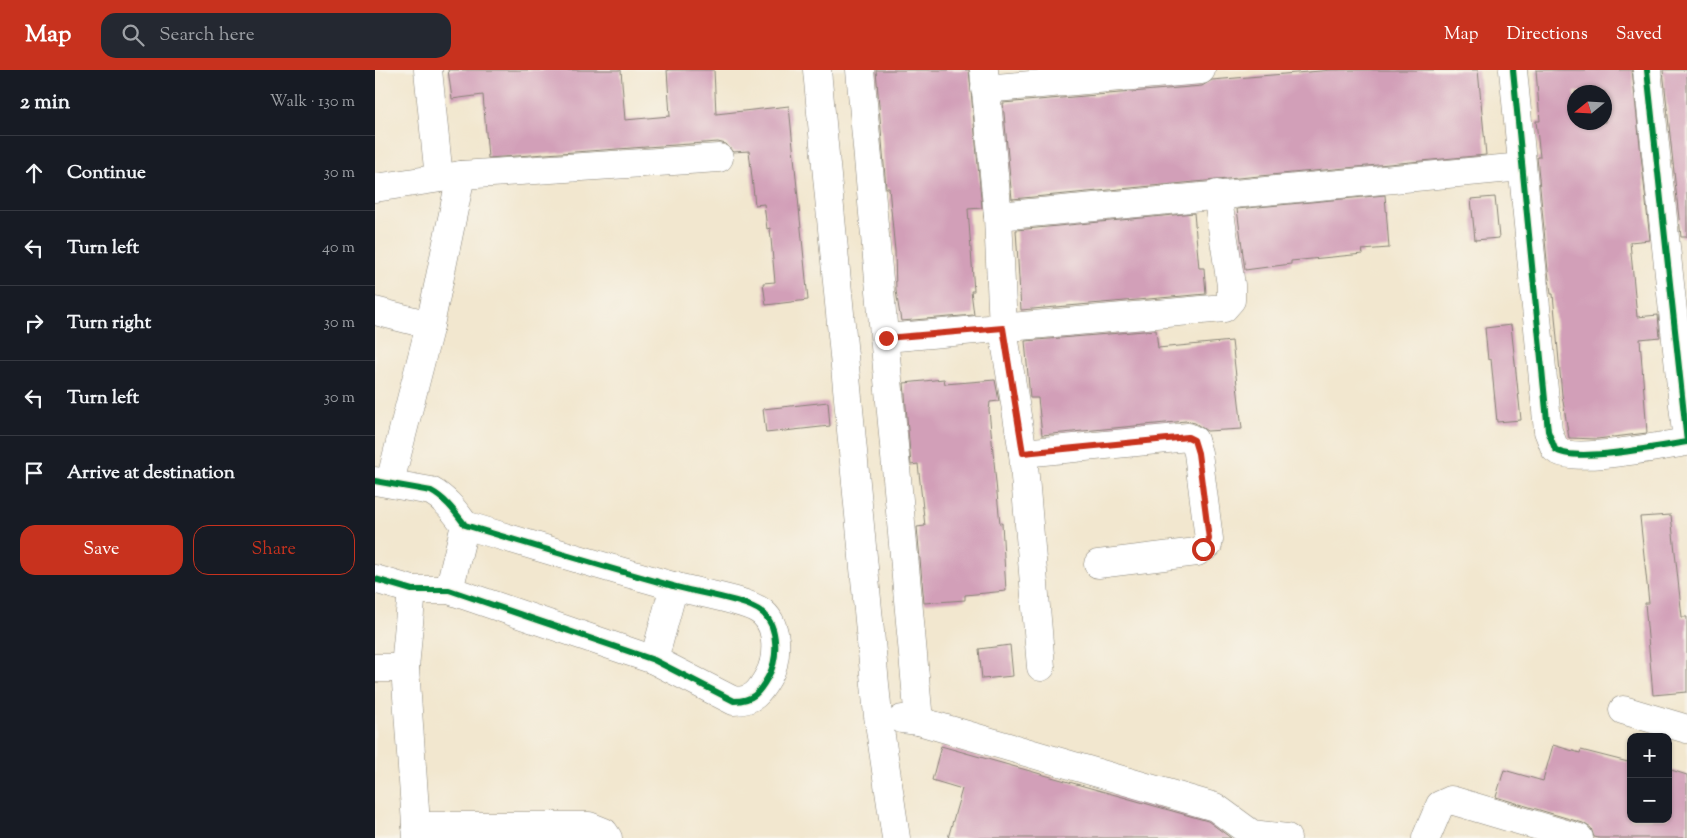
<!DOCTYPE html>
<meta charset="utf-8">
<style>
body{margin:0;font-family:"Sorts Mill Goudy",serif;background:#242831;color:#f1f3f6}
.controls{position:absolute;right:15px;bottom:15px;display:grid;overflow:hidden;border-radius:10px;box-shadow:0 1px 4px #0004}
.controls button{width:45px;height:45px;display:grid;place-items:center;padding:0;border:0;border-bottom:1px solid #363941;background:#171b24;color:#f1f3f6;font:25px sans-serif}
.compass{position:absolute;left:1192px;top:15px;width:45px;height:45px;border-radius:50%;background:#171b24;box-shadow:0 1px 4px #0004;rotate:252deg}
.stop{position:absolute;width:15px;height:15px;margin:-11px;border:4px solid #c8321e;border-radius:50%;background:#fff}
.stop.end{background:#c8321e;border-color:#fff;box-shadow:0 1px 5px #0008}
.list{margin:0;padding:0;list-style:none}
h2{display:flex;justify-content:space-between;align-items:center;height:65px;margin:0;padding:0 20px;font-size:21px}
h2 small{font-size:16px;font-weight:400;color:#9ea1a6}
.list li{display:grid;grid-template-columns:32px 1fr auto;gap:15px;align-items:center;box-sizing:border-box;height:75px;padding:0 20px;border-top:1px solid #363941}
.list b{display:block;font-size:19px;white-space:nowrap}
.list em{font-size:16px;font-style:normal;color:#9ea1a6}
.actions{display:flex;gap:10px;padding:15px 20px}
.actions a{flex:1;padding:11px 0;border:1px solid #c8321e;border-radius:15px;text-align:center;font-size:18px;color:#c8321e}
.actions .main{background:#c8321e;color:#fff}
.icon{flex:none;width:28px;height:28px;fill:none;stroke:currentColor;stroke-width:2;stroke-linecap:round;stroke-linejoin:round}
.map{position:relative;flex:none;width:1312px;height:768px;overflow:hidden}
header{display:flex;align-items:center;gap:30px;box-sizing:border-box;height:70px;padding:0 25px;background:#c8321e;color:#fff}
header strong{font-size:24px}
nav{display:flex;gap:28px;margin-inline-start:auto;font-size:18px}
.search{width:350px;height:45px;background:#242831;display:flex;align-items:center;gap:12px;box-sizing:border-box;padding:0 18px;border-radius:15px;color:#9ea1a6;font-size:19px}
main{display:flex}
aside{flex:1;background:#171b24}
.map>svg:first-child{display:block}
</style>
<header>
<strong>Map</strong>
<div class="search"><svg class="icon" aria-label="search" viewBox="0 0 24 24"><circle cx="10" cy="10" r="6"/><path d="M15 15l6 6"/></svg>Search here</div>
<nav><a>Map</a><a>Directions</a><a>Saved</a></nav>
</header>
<main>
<aside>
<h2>2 min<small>Walk · 130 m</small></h2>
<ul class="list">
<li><svg class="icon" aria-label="ahead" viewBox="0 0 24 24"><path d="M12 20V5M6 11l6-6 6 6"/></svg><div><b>Continue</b></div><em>30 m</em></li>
<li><svg class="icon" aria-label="left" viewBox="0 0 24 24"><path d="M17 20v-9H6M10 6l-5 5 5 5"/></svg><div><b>Turn left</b></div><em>40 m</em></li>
<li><svg class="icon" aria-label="right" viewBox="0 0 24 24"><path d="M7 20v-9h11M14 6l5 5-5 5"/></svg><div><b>Turn right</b></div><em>30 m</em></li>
<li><svg class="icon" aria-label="left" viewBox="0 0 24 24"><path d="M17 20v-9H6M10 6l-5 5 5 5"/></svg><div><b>Turn left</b></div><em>30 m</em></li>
<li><svg class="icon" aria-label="arrive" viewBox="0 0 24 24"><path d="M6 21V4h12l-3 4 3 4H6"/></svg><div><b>Arrive at destination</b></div></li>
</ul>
<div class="actions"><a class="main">Save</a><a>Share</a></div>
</aside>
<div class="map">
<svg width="1312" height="768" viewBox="0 0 1312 768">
<rect width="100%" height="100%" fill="#f7f3e8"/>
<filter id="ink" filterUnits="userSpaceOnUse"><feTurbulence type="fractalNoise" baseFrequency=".02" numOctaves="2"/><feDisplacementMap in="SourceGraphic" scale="10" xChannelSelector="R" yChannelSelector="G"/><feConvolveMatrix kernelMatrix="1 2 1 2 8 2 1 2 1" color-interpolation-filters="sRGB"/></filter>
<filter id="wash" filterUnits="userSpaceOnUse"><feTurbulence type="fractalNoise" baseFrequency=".0096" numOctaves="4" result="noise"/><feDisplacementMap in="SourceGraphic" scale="20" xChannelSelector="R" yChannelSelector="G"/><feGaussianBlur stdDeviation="1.12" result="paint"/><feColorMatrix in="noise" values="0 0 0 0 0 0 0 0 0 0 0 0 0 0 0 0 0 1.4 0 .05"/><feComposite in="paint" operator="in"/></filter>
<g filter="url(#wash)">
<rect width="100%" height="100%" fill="#f2e7cf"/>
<g id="blocks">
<g fill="#d29fb8" fill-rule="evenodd">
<path d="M73,0H246L250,50L295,46L292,0H339L341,44L414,36L433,230L391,235L388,213L400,212L395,158L392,159L389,134L380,135L374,81L358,82L351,74L343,72L113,88L108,25L77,29Z"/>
<path d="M501,0H594L607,138L593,139L599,221H596L599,245L526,251L521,221L520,181L514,118H511Z"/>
<path d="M957,0H1103L1111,85L637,129L628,33L827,16L837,10Z"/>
<path d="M1161,0H1257L1275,170L1255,172L1262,247L1283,245L1285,267L1265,269L1272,363L1222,369L1194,368L1187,325L1178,224H1176L1173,201L1162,87H1165L1161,51H1165ZM1200,22H1230V52H1200Z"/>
<path d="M1288,0H1312V167H1306Z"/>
<path d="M1010,125L1014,178L987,180L988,184L916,191V194L870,200L862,139Z"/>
<path d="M1120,127L1124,168L1100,170L1096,129Z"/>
<path d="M819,143L824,198H829L831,224L646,240L641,160Z"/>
<path d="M1136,255L1146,350L1122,352L1116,289L1113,290L1110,258Z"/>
<path d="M781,260L783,278L857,271L867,359L832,361L820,353L811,351L667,365L663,328H655L650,271Z"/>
<path d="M569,309L570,314L620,310L624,331L615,332L614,340L625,454L627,453L631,521L590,525V530L549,533L542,457L550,456L543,394L536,395L529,313Z"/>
<path d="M453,332L455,356L391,363L388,339Z"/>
<path d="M1296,445L1307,547H1312V622L1278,625L1270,533H1274L1265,447Z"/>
<path d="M635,575L638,606L607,609L604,579Z"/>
<path d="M1178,675L1205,683L1206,680L1253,692L1254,688H1256V749H1293V699L1312,705V768H1224L1219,767L1216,758L1208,753L1121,727L1129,700L1168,711Z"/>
<path d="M566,676L833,751L856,768H573L587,719L557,710Z"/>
</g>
</g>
</g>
<g filter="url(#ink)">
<use href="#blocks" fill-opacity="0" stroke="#878276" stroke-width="1"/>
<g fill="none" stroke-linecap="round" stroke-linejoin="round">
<defs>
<g id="minor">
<path d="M53,0L64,108"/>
<path d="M442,0L503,646L521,768"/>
<path d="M485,0L544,651"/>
<path d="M609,0L623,146L628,259L648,383L666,597"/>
<path d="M1138,0L1173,361L1180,379C1197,394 1286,376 1312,372L1272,0"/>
<path d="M610,19L826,0"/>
<path d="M0,118L86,105L344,88"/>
<path d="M623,146L1147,97"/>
<path d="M0,241L55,255"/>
<path d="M511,268L849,238L856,230V215L842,124"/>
<path d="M648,383L813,367L819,370L823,383L834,469L833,475L822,482L723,494"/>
<path d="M0,411L56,421C71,429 80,442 90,455C159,476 228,497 298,516C318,522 374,530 388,543C404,557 403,590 393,607C384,623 378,631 359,631L279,590L74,520H37L0,509"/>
<path d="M15,412L55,255L86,105"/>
<path d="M37,520L30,598L42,768"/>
<path d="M74,520L90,455"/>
<path d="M279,590L299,516"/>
<path d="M0,598H30"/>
<path d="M1248,640L1312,659"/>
<path d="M527,649L544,651L840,737L877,764L912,768"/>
<path d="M41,756H214L229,762L233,768"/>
<path d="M1051,768L1065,735L1076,730L1204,768"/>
</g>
</defs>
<use href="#minor" stroke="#878276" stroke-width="29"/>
<use href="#minor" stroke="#fff" stroke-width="28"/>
<defs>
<g id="cycleway">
<path d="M1138,0L1173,361L1180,379C1197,394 1286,376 1312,372L1272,0"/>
<path d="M0,411L56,421C71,429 80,442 90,455C159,476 228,497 298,516C318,522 374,530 388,543C404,557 403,590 393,607C384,623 378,631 359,631L279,590L74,520H37L0,509"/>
</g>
</defs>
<use href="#cycleway" stroke="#f7f3e8" stroke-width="9"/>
<use href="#cycleway" stroke="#00873e" stroke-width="6"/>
</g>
</g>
<g fill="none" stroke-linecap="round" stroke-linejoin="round" filter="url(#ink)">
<path stroke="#c8321e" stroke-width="6" d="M511,268L628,258L648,383L813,367L819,370L823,383L834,469L832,475L828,479"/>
</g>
</svg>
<div class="controls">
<button>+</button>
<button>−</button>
</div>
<svg class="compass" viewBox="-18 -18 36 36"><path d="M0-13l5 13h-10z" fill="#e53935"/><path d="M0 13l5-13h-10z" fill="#9ea1a6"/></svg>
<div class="stop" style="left:828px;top:479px"></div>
<div class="stop end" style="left:511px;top:268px"></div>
</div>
</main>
